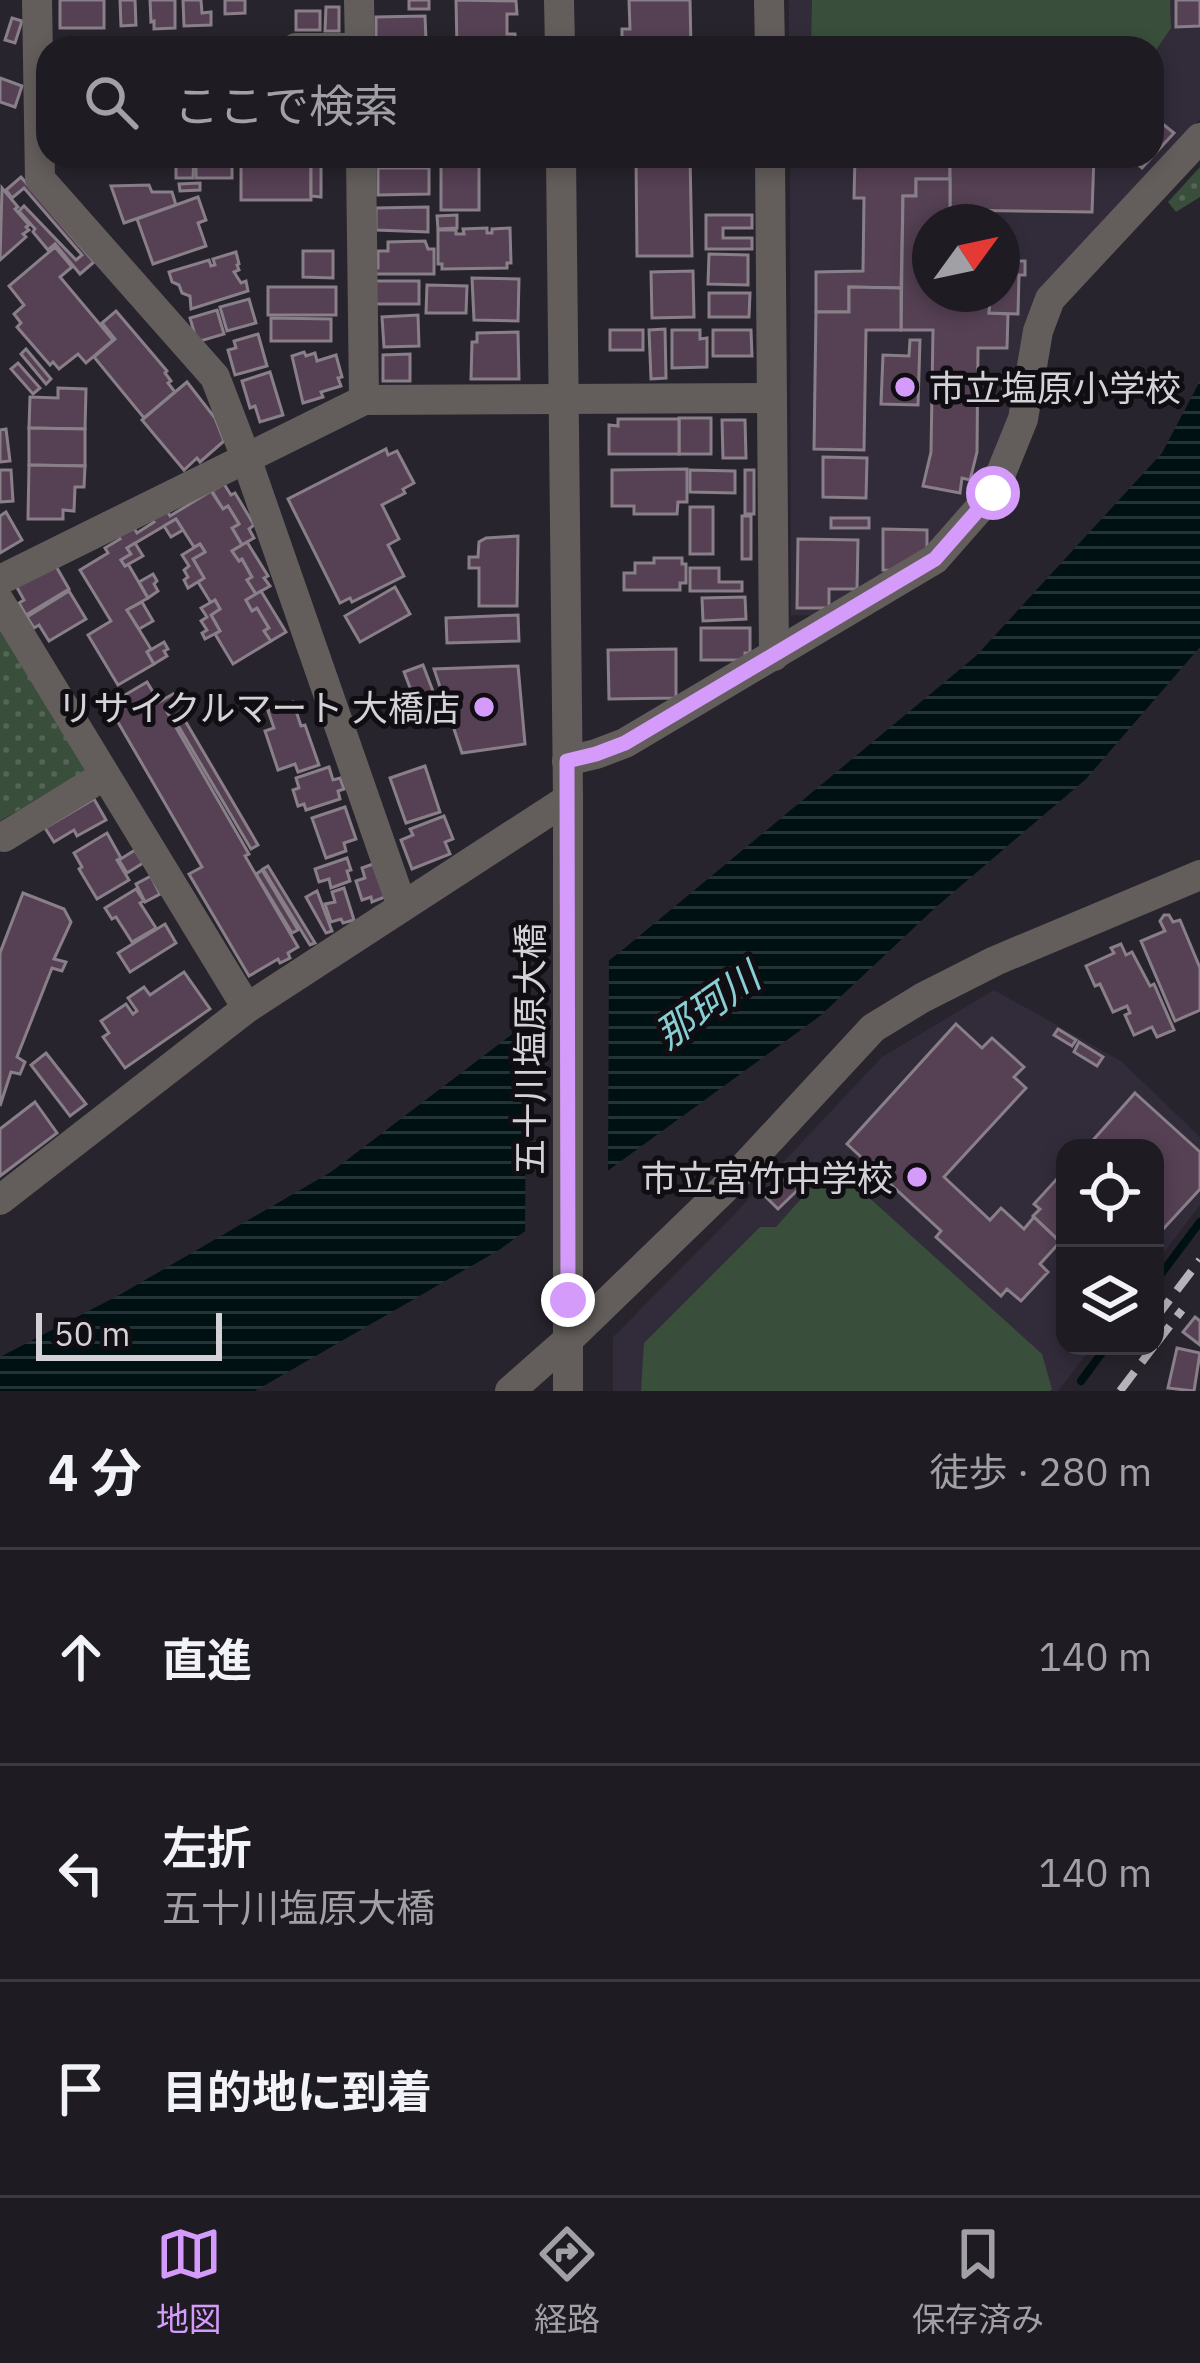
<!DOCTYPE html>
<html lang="ja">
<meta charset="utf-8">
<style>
body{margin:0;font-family:"IBM Plex Sans","Noto Sans JP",sans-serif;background:#26242a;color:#f1f3f6}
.controls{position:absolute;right:36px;bottom:36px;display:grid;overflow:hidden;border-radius:24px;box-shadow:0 6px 18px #0003}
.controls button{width:108px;height:108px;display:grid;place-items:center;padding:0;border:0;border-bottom:3px solid #3c3940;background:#1e1b22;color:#f1f3f6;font:60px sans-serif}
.compass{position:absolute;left:912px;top:204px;width:108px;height:108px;border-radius:50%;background:#1e1b22;box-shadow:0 6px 18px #0003;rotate:57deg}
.scale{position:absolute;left:36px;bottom:30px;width:186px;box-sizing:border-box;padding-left:12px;border:6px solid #d4d1d7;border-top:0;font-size:33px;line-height:42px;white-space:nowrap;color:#d4d1d7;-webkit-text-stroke:9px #100e12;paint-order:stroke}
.stop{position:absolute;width:36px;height:36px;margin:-27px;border:9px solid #d59bfb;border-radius:50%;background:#fff}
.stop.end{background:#d59bfb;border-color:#fff;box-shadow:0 3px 12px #0008}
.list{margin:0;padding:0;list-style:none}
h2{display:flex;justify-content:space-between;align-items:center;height:156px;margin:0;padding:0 48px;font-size:51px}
h2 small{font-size:39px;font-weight:400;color:#a1a1a5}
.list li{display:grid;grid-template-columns:78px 1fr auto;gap:36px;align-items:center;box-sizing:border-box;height:216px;padding:0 48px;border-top:3px solid #3c3940}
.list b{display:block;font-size:45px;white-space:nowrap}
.list p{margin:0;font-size:39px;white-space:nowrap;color:#a1a1a5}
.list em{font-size:39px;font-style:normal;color:#a1a1a5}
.icon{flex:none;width:66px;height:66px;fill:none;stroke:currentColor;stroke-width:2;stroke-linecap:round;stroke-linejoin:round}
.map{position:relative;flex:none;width:1200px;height:1391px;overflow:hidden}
.search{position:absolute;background:#1e1b22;box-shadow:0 6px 18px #0003;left:36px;right:36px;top:36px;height:132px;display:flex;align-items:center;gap:30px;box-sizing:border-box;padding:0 42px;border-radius:36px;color:#a1a1a5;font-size:45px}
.sheet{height:804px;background:#1e1b22}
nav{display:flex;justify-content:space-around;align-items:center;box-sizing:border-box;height:168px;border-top:3px solid #3c3940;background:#1e1b22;font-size:33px;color:#a1a1a5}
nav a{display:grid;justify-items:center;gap:6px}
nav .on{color:#d59bfb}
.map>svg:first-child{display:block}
</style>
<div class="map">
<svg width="1200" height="1391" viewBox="0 0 1200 1391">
<defs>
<pattern id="grass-dots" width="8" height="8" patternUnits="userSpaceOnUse" patternTransform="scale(3)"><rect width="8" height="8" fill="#394e3b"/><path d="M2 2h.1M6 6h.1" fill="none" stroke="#556657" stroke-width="1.8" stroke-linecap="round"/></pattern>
<pattern id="water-rules" width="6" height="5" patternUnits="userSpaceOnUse" patternTransform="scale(3)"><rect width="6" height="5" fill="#001113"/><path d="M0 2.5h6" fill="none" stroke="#243335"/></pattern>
</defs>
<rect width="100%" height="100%" fill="#28242d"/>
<g fill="#322b3a" fill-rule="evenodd">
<path d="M789,0H1200V119L1047,293L991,481L957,532L828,616L791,615L790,156H1152V48H789ZM930,222H1002V294H930Z"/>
<path d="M994,990L1121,1061L1200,1137V1205L1155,1264V1148H1065V1346H1093L1058,1391H613V1337L728,1221L882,1057Z"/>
</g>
<g fill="url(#grass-dots)">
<path d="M1200,167V197L1176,212L1168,202Z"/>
<path d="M0,621L87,770L0,821Z"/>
</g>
<g fill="#394e3b">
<path d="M812,0H1170L1171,28L1154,53L1152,62V48H811Z"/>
<path d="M832,1164L1042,1354L1052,1389L1050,1391H641L644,1343L760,1227H776Z"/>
</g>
<path fill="url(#water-rules)" d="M1200,381V647L1086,779L935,908L820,1016L499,1250L255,1391H0V1357L121,1294L331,1172L620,952L976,656L1162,453Z"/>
<path fill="#28242d" d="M609,953L608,1177L525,1239L526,1016Z"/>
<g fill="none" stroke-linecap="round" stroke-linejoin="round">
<g stroke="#001113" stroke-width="8">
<path d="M1155,1282L1200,1222"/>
<path d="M1081,1381L1107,1346"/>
</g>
</g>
<g fill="#554054" stroke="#897f88" stroke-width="3">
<rect x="60" y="0" width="44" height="28"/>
<path d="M120,0H135L136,25L121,26Z"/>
<path d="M150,0H175V28L154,29V21L151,22Z"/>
<path d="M183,0H201L202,13L211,12V25L184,26Z"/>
<path d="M225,0H245V13L225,14Z"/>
<rect x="409" y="0" width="20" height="9"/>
<path d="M456,0L516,1L517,14H507V34H515L516,48H457Z"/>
<path d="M629,0H690L691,48L622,47V29H630Z"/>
<path d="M1176,0H1200V26L1176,27Z"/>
<path d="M326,7H339V31H325Z"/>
<rect x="296" y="11" width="24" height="19"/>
<path d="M425,16L426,40L376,41V17Z"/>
<path d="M12,18L22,21L15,43L5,40Z"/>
<path d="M0,78L22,86L15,107L0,102Z"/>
<path d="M1164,125L1174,133L1142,168L1133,160L1136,156H1152V138Z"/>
<path d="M176,156H194L193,178H176Z"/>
<rect x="196" y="156" width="36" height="22"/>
<rect x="241" y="156" width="70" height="44"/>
<path d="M311,156H321V197L311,196Z"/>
<rect x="441" y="156" width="38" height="54"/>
<path d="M690,156L692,256H637L636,157Z"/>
<path d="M718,156H742V162L718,161Z"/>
<path d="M855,156H950V179H916V196H903L901,288L849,287V312H816V272L863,271L864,198H854Z"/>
<path d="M950,156H1094L1092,212L950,210Z"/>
<path d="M378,168H429V194L378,195Z"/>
<path d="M21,177L94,262L80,274L55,244L48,250L33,232L35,229L19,211L24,206L76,260L82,255L24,188L12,198L6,190Z"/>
<path d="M916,179H950V222H930V294H963V300L990,301L989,313L1008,314L1007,348H978L977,452L970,480L962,478L960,493L923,486L931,452L933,330H901L903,196H916Z"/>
<path d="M200,183V190L180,191L179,184Z"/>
<path d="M149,185L152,192H172L176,205L124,223L111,186Z"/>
<path d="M2,188L18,207L15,209L29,225L26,227L29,230L23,234L26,237L0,260Z"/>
<path d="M198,197L206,220L198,223L206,246L153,264L137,219Z"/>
<path d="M428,207V232L376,230V208Z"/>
<path d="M457,215V228L438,229L437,216Z"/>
<path d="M706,215H752V228H723V238H752V249H706Z"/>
<path d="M487,228V233H492V229L510,228L511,263H507V268L442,269V264H438V230H456V234H464L463,229Z"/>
<path d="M425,241L428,249H434V274H373V268H378V251H388V242Z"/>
<path d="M55,247L72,267L60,277L113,340L86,363L78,354L59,369L53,362L50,365L17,327L21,323L14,314L24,305L9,286Z"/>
<path d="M303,251H333V278L303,277Z"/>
<path d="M236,252L239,264L237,265L239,270L234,272L241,283L246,281L248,291L191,309L190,296L182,293L179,285L172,282L169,272L209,260L211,266L215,265L213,259Z"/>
<path d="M709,254L748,255V285L708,284Z"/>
<path d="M1002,255H1018V261H1025V275H1019L1018,314L989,313L990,301H972V294H1002Z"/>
<path d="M693,271L694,317L652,318L651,272Z"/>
<path d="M472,278L519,279L518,321L474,320Z"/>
<rect x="375" y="281" width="44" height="23"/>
<path d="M427,285L467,286L466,313H426Z"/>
<rect x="268" y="287" width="68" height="28"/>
<path d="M849,287L901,288V330H866L864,450L814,449L816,312H849Z"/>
<path d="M709,293H750L749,317H709Z"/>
<path d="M249,299L256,323L227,331L220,307Z"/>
<path d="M217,310L224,334L197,342L190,318Z"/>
<path d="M116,311L167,371L165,373L171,381L168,383L175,392L144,418L94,357L115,339L102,323Z"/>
<path d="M418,315L419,346L384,347L382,317Z"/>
<path d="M271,318L331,319V341H271Z"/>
<path d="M665,329L666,378L651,379L649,330Z"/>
<rect x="610" y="330" width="33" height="20"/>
<path d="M672,330H700V339L707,338V367L672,368Z"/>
<path d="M713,330H751L752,356H713Z"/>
<path d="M518,332L519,379H471L472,342H477V333Z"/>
<path d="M258,334L267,366L235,375L228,350L236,348L234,341Z"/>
<path d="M910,340H920L918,405L881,404L883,355L909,356Z"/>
<path d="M26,349L51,379L46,384L21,354Z"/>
<path d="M304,352L306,356L315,353L317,361L336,355L342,377L338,378L341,386L321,392L323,397L303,403L292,356Z"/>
<path d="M410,354V381H383V355Z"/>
<path d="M18,363L40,388L33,394L11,369Z"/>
<path d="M1009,368L1022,372L1014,399L1001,396Z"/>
<path d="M270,372L283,415L260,422L255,406L250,408L242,381Z"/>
<path d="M187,382L215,418L224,441L200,462L197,458L184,470L142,420Z"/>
<path d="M58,388L86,389L85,429L29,428L30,397L58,398Z"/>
<rect x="679" y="418" width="32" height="36"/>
<path d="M618,419H679V454H609V425L618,426Z"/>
<path d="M722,420H745L746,458H723Z"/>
<path d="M29,428L85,429V466L29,465Z"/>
<path d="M6,429L10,461L0,462V430Z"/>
<path d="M386,449L388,455L397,451L414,483L403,489L405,493L382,505L399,539L388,545L404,576L352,602L350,598L340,603L288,499Z"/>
<path d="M823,457L867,458L866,498L823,497Z"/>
<path d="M29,465L85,466L84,487H75L74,511L63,510V519H28Z"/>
<path d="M687,469V502H678L677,514H634V506H612V470Z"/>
<path d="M0,470H11L13,501L0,502Z"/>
<path d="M690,470L735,471V493L690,492Z"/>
<rect x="745" y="470" width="9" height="44"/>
<path d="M224,484L231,495L235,493L254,525L249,529L254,538L242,545L232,528L239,524L228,506L223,509L212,491Z"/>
<path d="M211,491L223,509L228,506L239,524L232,528L242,545L232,551L239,561L242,559L252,577L247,580L256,594L246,600L252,611L257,608L269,628L264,631L271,641L233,664L215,634L220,631L211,615L220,609L215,600L211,603L198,582L204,578L193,559L205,552L200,544L194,547L176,519L127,548L131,554L121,560L125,566L128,564L148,598L127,610L151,649L147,652L154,664L118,685L88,635L111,621L80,570L108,553L105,548L120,539L117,534L132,525L137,533L154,522L151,518L166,509L170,516Z"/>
<rect x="690" y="507" width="23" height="47"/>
<path d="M6,512L22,540L0,553V516Z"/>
<rect x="742" y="516" width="9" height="43"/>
<rect x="831" y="518" width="38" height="10"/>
<path d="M176,519L183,530L171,537L164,526Z"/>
<path d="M883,529L927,530V549L906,571L883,570Z"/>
<path d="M518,536L517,606H479V568H469V557H478L479,542L486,538Z"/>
<path d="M798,539L858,540L857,589H829V608H797Z"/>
<path d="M247,542L268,576L264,578L270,586L256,594L247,580L252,577L242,559L239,561L232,551Z"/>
<path d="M135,543L143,556L125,566L121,560L131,554L127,548Z"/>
<path d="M200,544L205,552L193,559L204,578L188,588L184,580L188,577L184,570L189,566L182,555Z"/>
<path d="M654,558H682V564H686V583H680V590H624V573H635V563H654Z"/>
<path d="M53,561L69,589L26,615L19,603L24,600L15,584Z"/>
<path d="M690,568H719V582H742V591H690Z"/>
<path d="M153,574L157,581L154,584L158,591L148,598L139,582Z"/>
<path d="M395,587L410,614L360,642L345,616Z"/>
<path d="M69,591L86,619L49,641L39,625L34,628L27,617Z"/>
<path d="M261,591L286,632L271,641L264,631L269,628L257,608L252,611L246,600Z"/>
<path d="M745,597L746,619L703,621L702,598Z"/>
<path d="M215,600L220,609L211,615L220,631L205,639L202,633L207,630L201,621L207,617L201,608Z"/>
<path d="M142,602L153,621L139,629L127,610Z"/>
<path d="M518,615L519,641L447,643L446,618Z"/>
<path d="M701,628H750V653H745V660H701Z"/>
<path d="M164,642L168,649L164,651L167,656L154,664L147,652Z"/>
<path d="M676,649V698L609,699L608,650Z"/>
<path d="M423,665L436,699L417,706L404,672Z"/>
<path d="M518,666L525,744L462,753L434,669Z"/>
<path d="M147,682L159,702L173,694L178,703L166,710L249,854L245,856L298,947L288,953L290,958L280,963L278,959L249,976L189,874L202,867L108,705Z"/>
<path d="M293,702L301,726L305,725L319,765L298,772L295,764L278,770L265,731L274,728L268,711Z"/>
<path d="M180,712L258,845L251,849L173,717Z"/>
<path d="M425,766L440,812L406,823L390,778Z"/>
<path d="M329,767L333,780L340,778L344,789L338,791L340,799L306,810L304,804L298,806L293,790L299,788L296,778Z"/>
<path d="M94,799L106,820L77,836L74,830L54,842L45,828Z"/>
<path d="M345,807L356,839L344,843L346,851L326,858L312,818Z"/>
<path d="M444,816L453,839L445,842L450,854L412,869L401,840L413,835L410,829Z"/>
<path d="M107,833L121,858L117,860L129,880L97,899L79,869L82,867L74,853Z"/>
<path d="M135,850L143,863L127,873L119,860Z"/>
<path d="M347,858L351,870L347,871L350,881L331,888L329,879L319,882L315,869Z"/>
<path d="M373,864L385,897L372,902L371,897L362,900L356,881L365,878L362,868Z"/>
<path d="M268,866L315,943L310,945L263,869Z"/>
<path d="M262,870L298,930L292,933L256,874Z"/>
<path d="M151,876L160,894L145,902L136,884Z"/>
<path d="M344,888L354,920L343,923L341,919L331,922L325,904L335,902L332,892Z"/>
<path d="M136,889L144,901L140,903L156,928L132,942L116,917L112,919L105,908Z"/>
<path d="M317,891L332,931L326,933L306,897Z"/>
<path d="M23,893L64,909L71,922L54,959L66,962L62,971L52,968L17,1057L25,1062L20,1074L11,1072L0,1106V953Z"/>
<path d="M1164,915H1169L1173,922L1180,920L1200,968V1010L1175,1021L1141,941L1165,931L1160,921Z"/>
<path d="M165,924L176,943L130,972L118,953Z"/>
<path d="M1121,944L1126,955L1132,952L1150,986L1154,984L1174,1030L1157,1037L1152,1027L1134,1035L1125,1015L1130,1013L1127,1006L1113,1012L1100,984L1095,986L1086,966L1114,953L1111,948Z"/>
<path d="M184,972L210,1009L125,1068L103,1037L109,1033L101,1021L126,1004L133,1014L137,1011L128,998L144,987L150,995Z"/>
<path d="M956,1024L982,1048L992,1038L1024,1067L1014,1077L1026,1088L944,1177L990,1220L1001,1208L1024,1229L1034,1217L1060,1242L1040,1264L1048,1272L1021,1301L1007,1289L1001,1296L936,1237L941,1231L847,1144Z"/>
<path d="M1058,1029L1076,1040L1072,1046L1054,1035Z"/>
<path d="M1079,1042L1103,1057L1097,1066L1074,1052Z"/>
<path d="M46,1053L86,1104L70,1116L31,1065Z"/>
<path d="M1135,1093L1200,1152V1189L1155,1238V1148H1086Z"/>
<path d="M35,1102L57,1133L0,1176V1129Z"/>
<path d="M799,1166L810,1178L778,1209L766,1197Z"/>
<path d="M1065,1170V1246L1033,1216L1040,1209L1034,1204Z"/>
<path d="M1195,1317L1200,1321V1345L1183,1332Z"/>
<path d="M1177,1348L1200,1353L1194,1391L1168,1388Z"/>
</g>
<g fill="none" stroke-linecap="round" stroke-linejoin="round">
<g stroke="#635e5c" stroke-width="30">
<path d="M37,0L40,179L215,377L246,458L402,906"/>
<path d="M359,0L360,48"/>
<path d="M559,0L560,48"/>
<path d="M769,0L770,48"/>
<path d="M296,48H360"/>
<path d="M361,156L364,400"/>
<path d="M561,156L568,799V1391"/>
<path d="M770,156L774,656"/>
<path d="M0,580L364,400L772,398"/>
<path d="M0,602L247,1008"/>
<path d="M567,761L596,754L625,743L935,559L993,493L1023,419L1038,331L1050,299L1200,138"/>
<path d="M4,837L105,775"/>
<path d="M0,1200L247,1008L568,799"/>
<path d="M510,1391L569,1339L722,1191L873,1028L922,998L995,961L1200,875"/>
</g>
<g stroke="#b7b3ba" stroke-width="8" stroke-dasharray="24 12" stroke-linecap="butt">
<path d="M1155,1319L1200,1260"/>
<path d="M1155,1345L1182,1310"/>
<path d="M1120,1391L1154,1346"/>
</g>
</g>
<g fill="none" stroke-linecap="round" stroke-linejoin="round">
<path stroke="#d59bfb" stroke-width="15" d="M568,1300L567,761L596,754L625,743L935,559L993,493"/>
</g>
<g fill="#d59bfb" stroke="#100e12" stroke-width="4.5">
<circle cx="905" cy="387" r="12"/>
<circle cx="484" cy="707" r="12"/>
<circle cx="917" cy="1177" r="12"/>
</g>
<g text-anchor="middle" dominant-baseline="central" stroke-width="10" stroke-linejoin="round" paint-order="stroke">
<g font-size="36" fill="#d4d1d7" stroke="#100e12" text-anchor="end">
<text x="929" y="387" text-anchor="start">市立塩原小学校</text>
<text x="460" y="707">リサイクルマート 大橋店</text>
<text x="893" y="1177">市立宮竹中学校</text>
</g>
<g font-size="36" fill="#d4d1d7" stroke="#100e12">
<text transform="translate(529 1049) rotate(-90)">五十川塩原大橋</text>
</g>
<g font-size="39" font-style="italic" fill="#87cfd4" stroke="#100e12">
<text transform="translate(707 1005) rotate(-35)">那珂川</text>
</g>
</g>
</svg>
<div class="controls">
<button><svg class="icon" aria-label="locate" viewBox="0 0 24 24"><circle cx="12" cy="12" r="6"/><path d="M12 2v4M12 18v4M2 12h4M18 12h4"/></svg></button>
<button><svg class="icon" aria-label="layers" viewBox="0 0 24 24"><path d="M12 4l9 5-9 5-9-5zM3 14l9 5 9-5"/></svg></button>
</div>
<svg class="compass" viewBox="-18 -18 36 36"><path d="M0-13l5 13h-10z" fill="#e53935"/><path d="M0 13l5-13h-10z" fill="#a1a1a5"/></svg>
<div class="scale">50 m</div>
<div class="stop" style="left:993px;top:493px"></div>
<div class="stop end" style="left:568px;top:1300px"></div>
<div class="search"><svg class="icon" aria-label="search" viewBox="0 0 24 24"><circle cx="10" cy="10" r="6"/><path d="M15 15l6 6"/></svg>ここで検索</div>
</div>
<section class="sheet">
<h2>4 分<small>徒歩 · 280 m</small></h2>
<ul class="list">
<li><svg class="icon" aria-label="ahead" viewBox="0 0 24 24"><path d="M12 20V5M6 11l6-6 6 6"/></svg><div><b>直進</b></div><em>140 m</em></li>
<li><svg class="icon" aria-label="left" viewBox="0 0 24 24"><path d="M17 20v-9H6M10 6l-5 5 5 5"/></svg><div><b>左折</b><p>五十川塩原大橋</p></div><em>140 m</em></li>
<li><svg class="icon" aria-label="arrive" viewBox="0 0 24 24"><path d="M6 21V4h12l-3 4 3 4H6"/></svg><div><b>目的地に到着</b></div></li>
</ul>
</section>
<nav>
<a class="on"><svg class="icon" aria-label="map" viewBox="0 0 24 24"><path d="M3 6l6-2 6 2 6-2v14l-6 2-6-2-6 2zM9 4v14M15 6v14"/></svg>地図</a>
<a><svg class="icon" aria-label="directions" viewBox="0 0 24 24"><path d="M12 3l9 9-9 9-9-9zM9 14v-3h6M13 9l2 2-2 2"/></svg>経路</a>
<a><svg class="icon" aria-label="saved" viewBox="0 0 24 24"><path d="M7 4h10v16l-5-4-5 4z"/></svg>保存済み</a>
</nav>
